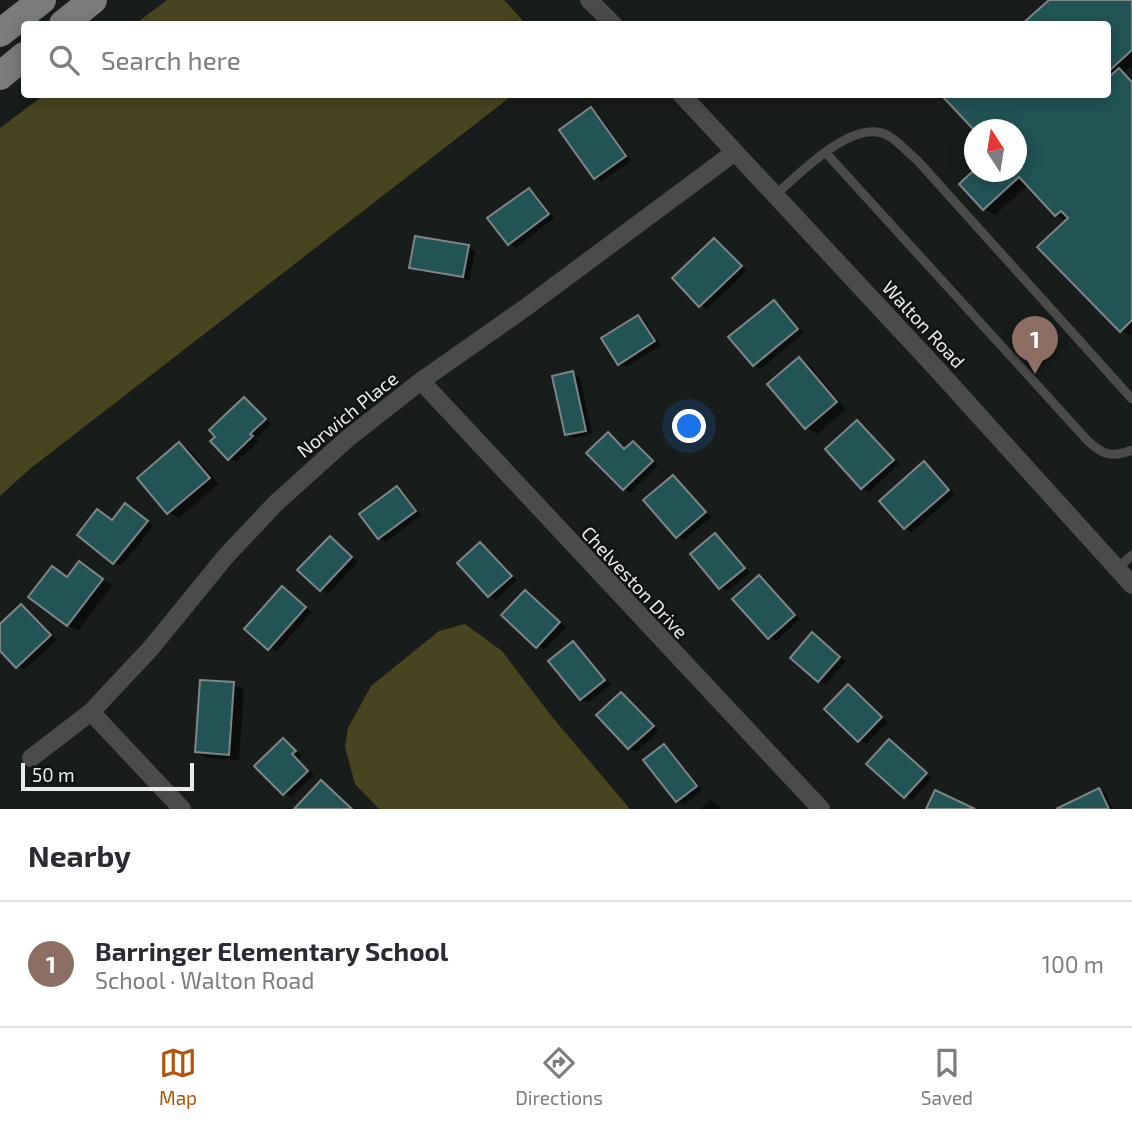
<!DOCTYPE html>
<meta charset="utf-8">
<style>
body{margin:0;font-family:"Exo 2",sans-serif;background:#f7f7f7;color:#2b2b33}
.compass{position:absolute;left:964px;top:119px;width:63px;height:63px;border-radius:50%;background:#fff;box-shadow:0 4px 18px #0003;rotate:348deg}
.scale{position:absolute;left:21px;bottom:18px;width:173px;box-sizing:border-box;padding-left:7px;border:4px solid #e9eceb;border-top:0;font-size:19px;line-height:24px;white-space:nowrap;color:#e9eceb;-webkit-text-stroke:5px #0f1311;paint-order:stroke}
.you{position:absolute;left:690px;top:427px;width:24px;height:24px;margin:-18px;border:5px solid #fff;border-radius:50%;background:#1a73e8;box-shadow:0 0 0 10px #1a73e833}
.badge{display:grid;place-items:center;width:46px;height:46px;border-radius:50%;background:#b45309;color:#fff;font-size:23px;font-weight:700}
.pin{position:absolute;translate:-50% -58px;filter:drop-shadow(0 2px 4px #0008)}
.pin::after{content:'';position:absolute;top:37px;width:24px;height:21px;background:inherit;clip-path:polygon(0 0,100% 0,50% 100%)}
.list{margin:0;padding:0;list-style:none}
h2{display:flex;justify-content:space-between;align-items:center;height:91px;margin:0;padding:0 28px;font-size:30px}
h2 small{font-size:23px;font-weight:400;color:#7c7c81}
.list li{display:grid;grid-template-columns:46px 1fr auto;gap:21px;align-items:center;box-sizing:border-box;height:126px;padding:0 28px;border-top:2px solid #e1e1e2}
.list b{display:block;font-size:26px;white-space:nowrap}
.list p{margin:0;font-size:23px;white-space:nowrap;color:#7c7c81}
.list em{font-size:23px;font-style:normal;color:#7c7c81}
.icon{flex:none;width:38px;height:38px;fill:none;stroke:currentColor;stroke-width:2;stroke-linecap:round;stroke-linejoin:round}
.map{position:relative;flex:none;width:1132px;height:809px;overflow:hidden}
.search{position:absolute;background:#fff;box-shadow:0 4px 18px #0003;left:21px;right:21px;top:21px;height:77px;display:flex;align-items:center;gap:18px;box-sizing:border-box;padding:0 24px;border-radius:7px;color:#7c7c81;font-size:26px}
.sheet{height:217px;background:#fff}
nav{display:flex;justify-content:space-around;align-items:center;box-sizing:border-box;height:98px;border-top:2px solid #e1e1e2;background:#fff;font-size:19px;color:#7c7c81}
nav a{display:grid;justify-items:center;gap:4px}
nav .on{color:#b45309}
.map>svg:first-child{display:block}
</style>
<div class="map">
<svg width="1132" height="809" viewBox="0 0 1132 809">
<rect width="100%" height="100%" fill="#181c1a"/>
<g fill="#494420">
<path d="M167,0H504L526,24H135Z"/>
<path d="M44,95V94L513,95L31,468L0,496V128Z"/>
<path d="M465,624L502,651L553,718L630,809H379L355,784L345,747L348,728L371,686L439,631Z"/>
</g>
<g fill="#0007">
<path d="M1051,0H1132V65L1124,72L1132,78L1131,336L1121,330L1067,221L1057,215L1028,185L995,215L984,209L961,184L975,172H1016L1108,94V24H1024Z"/>
<path d="M591,110L598,113L631,161L602,181L595,177Z"/>
<path d="M529,190L536,194L554,218L516,248L509,244Z"/>
<path d="M714,240L721,244L747,271L707,309L700,305Z"/>
<path d="M468,247L475,251L470,280L418,271L411,267Z"/>
<path d="M774,302L781,306L804,333L760,369L754,365Z"/>
<path d="M638,317L645,321L661,345L626,367L619,364Z"/>
<path d="M799,359L809,365L846,409L817,434L806,428Z"/>
<path d="M573,373L580,377L592,434L573,438L566,434Z"/>
<path d="M245,399L251,403L271,424L256,438L259,441L236,462L229,458Z"/>
<path d="M857,422L864,426L899,464L869,492L862,488Z"/>
<path d="M608,434L626,450L634,443L640,447L658,465L630,493L624,489Z"/>
<path d="M179,444L190,450L219,484L179,518L168,512Z"/>
<path d="M925,463L931,467L955,494L912,532L905,528L882,501Z"/>
<path d="M673,477L680,481L711,517L684,540L677,536Z"/>
<path d="M397,488L404,492L421,515L386,542L379,538Z"/>
<path d="M133,509L153,526L121,566L114,562L113,522Z"/>
<path d="M716,535L722,539L750,572L727,591L721,587Z"/>
<path d="M330,538L358,562L328,594L300,570Z"/>
<path d="M481,544L487,548L517,580L496,600L489,596L459,563Z"/>
<path d="M80,563L112,586L78,631L67,625L68,578Z"/>
<path d="M759,577L766,581L800,619L776,641L769,637Z"/>
<path d="M282,588L312,612L276,652L246,629Z"/>
<path d="M525,592L566,627L544,650L504,615Z"/>
<path d="M22,606L28,610L57,640L24,670L0,649V626Z"/>
<path d="M813,634L846,661L826,684L819,681Z"/>
<path d="M573,643L580,647L611,685L587,703L581,699Z"/>
<path d="M233,684L244,690L239,760L207,758L196,752Z"/>
<path d="M849,686L888,722L866,744L859,740Z"/>
<path d="M622,694L628,698L659,731L636,752L629,748L599,715Z"/>
<path d="M283,740L302,755L298,759L314,775L291,797L284,794Z"/>
<path d="M889,741L932,778L912,800L905,796Z"/>
<path d="M664,746L671,750L702,790L684,805L677,801Z"/>
<path d="M1099,790L1106,794L1113,809H1060Z"/>
<path d="M710,800L717,804L722,809H700Z"/>
</g>
<g fill="#225456" stroke="#7f8586" stroke-width="2">
<path d="M1049,0H1132V50L1108,72V24H1022Z"/>
<path d="M1119,68L1132,82V320L1120,332L1037,247L1068,218L1061,211L1055,216L1019,177L983,210L959,184L974,170L1016,172V130H974L943,97L946,94H1108V78Z"/>
<path d="M591,107L626,156L594,179L559,130Z"/>
<path d="M529,188L549,214L508,245L487,218Z"/>
<path d="M415,236L469,245L463,277L409,268Z"/>
<path d="M714,238L742,266L699,307L672,278Z"/>
<path d="M774,300L798,329L753,366L728,337Z"/>
<path d="M638,315L655,341L618,365L601,338Z"/>
<path d="M799,357L837,402L805,429L767,384Z"/>
<path d="M573,371L586,431L565,435L552,376Z"/>
<path d="M244,397L266,419L250,434L253,436L228,460L210,441L215,437L209,430Z"/>
<path d="M857,420L894,460L861,489L825,449Z"/>
<path d="M608,432L624,449L633,441L653,461L623,490L586,453Z"/>
<path d="M179,442L210,478L167,514L137,478Z"/>
<path d="M924,461L949,490L904,529L879,501Z"/>
<path d="M673,475L706,512L676,538L643,500Z"/>
<path d="M397,486L416,511L378,539L359,514Z"/>
<path d="M125,503L148,521L113,564L77,535L97,509L112,520Z"/>
<path d="M715,533L745,568L719,589L690,554Z"/>
<path d="M330,536L352,557L320,591L297,570Z"/>
<path d="M480,542L512,576L488,597L457,563Z"/>
<path d="M79,561L103,579L67,626L28,597L52,566L67,577Z"/>
<path d="M759,575L795,615L768,639L732,599Z"/>
<path d="M282,586L306,607L268,650L244,629Z"/>
<path d="M525,590L560,622L536,648L501,615Z"/>
<path d="M21,604L51,635L16,668L0,651V624Z"/>
<path d="M812,632L840,657L818,682L790,658Z"/>
<path d="M573,641L605,680L580,700L548,661Z"/>
<path d="M200,680L234,682L229,755L195,752Z"/>
<path d="M848,684L882,717L858,742L824,709Z"/>
<path d="M621,692L654,726L628,749L596,715Z"/>
<path d="M283,738L296,751L292,754L308,771L283,795L254,766Z"/>
<path d="M889,739L927,773L904,798L866,764Z"/>
<path d="M664,744L697,786L676,802L643,760Z"/>
<path d="M321,780L352,809H294Z"/>
<path d="M1099,788L1109,809H1056Z"/>
<path d="M935,790L975,809H926Z"/>
</g>
<g fill="none" stroke-linecap="round" stroke-linejoin="round">
<g stroke="#4b4c4a" stroke-width="9">
<path d="M826,153L1087,440C1102,455 1112,458 1132,450"/>
<path d="M775,195C800,174 852,118 887,135C897,140 908,153 917,160L1132,399"/>
<path d="M1117,569L1132,555"/>
</g>
<g stroke="#4b4c4a" stroke-width="18">
<path d="M589,0L613,24"/>
<path d="M681,94L935,367L1132,585"/>
<path d="M421,381L821,809"/>
<path d="M91,712L182,809"/>
<path d="M31,758L91,712L151,648L226,556L275,504L347,439L421,381L525,308L735,152"/>
</g>
<g stroke="#7a7d79" stroke-width="28">
<path d="M63,24L93,0"/>
<path d="M0,33L42,0"/>
<path d="M0,76L24,56"/>
</g>
</g>
<g text-anchor="middle" dominant-baseline="central" stroke-width="5" stroke-linejoin="round" paint-order="stroke">
<g font-size="19" fill="#e9eceb" stroke="#0f1311">
<text transform="translate(924 324) rotate(47)">Walton Road</text>
<text transform="translate(347 414) rotate(-39)">Norwich Place</text>
<text transform="translate(635 582) rotate(47)">Chelveston Drive</text>
</g>
</g>
</svg>
<svg class="compass" viewBox="-18 -18 36 36"><path d="M0-13l5 13h-10z" fill="#e53935"/><path d="M0 13l5-13h-10z" fill="#7c7c81"/></svg>
<div class="scale">50 m</div>
<div class="you"></div>
<div class="pin badge" style="left:1035px;top:374px;background:#8d6e63">1</div>
<div class="search"><svg class="icon" aria-label="search" viewBox="0 0 24 24"><circle cx="10" cy="10" r="6"/><path d="M15 15l6 6"/></svg>Search here</div>
</div>
<section class="sheet">
<h2>Nearby<small></small></h2>
<ul class="list">
<li><span class="badge" style="background:#8d6e63">1</span><div><b>Barringer Elementary School</b><p>School · Walton Road</p></div><em>100 m</em></li>
</ul>
</section>
<nav>
<a class="on"><svg class="icon" aria-label="map" viewBox="0 0 24 24"><path d="M3 6l6-2 6 2 6-2v14l-6 2-6-2-6 2zM9 4v14M15 6v14"/></svg>Map</a>
<a><svg class="icon" aria-label="directions" viewBox="0 0 24 24"><path d="M12 3l9 9-9 9-9-9zM9 14v-3h6M13 9l2 2-2 2"/></svg>Directions</a>
<a><svg class="icon" aria-label="saved" viewBox="0 0 24 24"><path d="M7 4h10v16l-5-4-5 4z"/></svg>Saved</a>
</nav>
